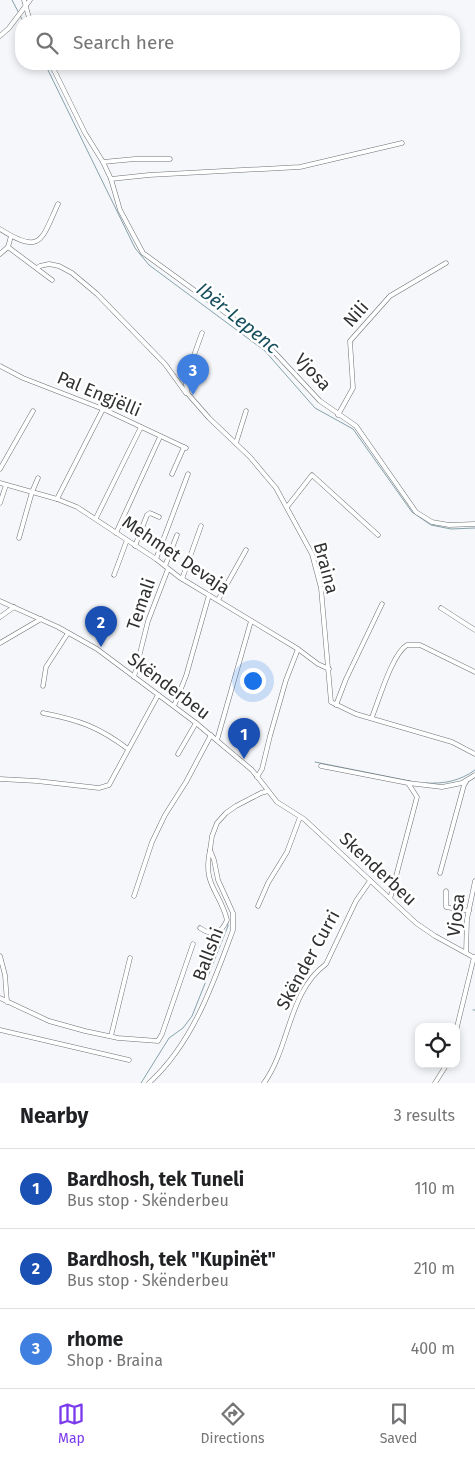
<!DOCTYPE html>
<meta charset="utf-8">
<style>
body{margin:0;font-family:"Fira Sans",sans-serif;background:#f6f6f6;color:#202124}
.controls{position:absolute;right:15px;bottom:15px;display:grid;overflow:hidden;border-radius:10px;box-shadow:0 2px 8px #0003}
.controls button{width:45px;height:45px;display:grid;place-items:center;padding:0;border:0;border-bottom:1px solid #e0e0e0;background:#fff;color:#202124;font:25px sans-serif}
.you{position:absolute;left:252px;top:680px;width:18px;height:18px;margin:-12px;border:4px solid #fff;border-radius:50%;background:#1a73e8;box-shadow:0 0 0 8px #1a73e833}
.badge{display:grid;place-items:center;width:32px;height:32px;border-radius:50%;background:#7c3aed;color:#fff;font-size:16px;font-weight:700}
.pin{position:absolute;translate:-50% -41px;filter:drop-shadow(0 1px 2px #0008)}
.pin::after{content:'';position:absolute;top:26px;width:18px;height:15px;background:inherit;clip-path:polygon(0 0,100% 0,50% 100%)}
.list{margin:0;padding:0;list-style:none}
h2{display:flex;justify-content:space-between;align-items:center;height:65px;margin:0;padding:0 20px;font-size:21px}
h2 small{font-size:16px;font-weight:400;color:#757577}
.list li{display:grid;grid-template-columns:32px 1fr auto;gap:15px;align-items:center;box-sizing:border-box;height:80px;padding:0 20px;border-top:1px solid #e0e0e0}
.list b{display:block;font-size:19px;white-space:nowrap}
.list p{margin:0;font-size:16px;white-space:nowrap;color:#757577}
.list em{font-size:16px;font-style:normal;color:#757577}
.icon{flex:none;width:28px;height:28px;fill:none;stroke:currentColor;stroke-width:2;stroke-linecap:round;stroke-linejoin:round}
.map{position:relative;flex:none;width:475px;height:1083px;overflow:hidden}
.search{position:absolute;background:#fff;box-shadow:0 2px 8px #0003;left:15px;right:15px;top:15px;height:55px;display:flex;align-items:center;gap:12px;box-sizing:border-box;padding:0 18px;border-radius:20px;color:#757577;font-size:19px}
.sheet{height:305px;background:#fff}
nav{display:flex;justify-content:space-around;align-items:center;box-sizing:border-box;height:70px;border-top:1px solid #e0e0e0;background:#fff;font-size:14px;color:#757577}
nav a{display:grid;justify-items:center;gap:2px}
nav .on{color:#7c3aed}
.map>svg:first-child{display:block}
</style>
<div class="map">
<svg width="475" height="1083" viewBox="0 0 475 1083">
<rect width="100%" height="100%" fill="#f5f7fa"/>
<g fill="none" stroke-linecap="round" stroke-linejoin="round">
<g stroke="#86a2ac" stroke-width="1">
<path d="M12,0L23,21"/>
<path d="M45,64L135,248L149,265L265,351L315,408L353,429L412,512L431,525L451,529L475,528"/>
<path d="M315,762L415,782"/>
<path d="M426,783C444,784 460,781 475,770"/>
<path d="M473,1010H475"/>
<path d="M141,1083L169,1038L183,1028L192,1016L228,926L227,914"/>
</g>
<defs>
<g id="minor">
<path d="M24,0L30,21"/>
<path d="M0,36L9,28L30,0"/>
<path d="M51,64L85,133L103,162L111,179L120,210L143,253L263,340L320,401L356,426L416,512L432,522L449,525L475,524"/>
<path d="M103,162L135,159H170"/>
<path d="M111,179L149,175L300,167L402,143"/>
<path d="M0,229C41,255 41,241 58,204"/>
<path d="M8,247L52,280"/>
<path d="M0,254L8,247L11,236"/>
<path d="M37,268L40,266L49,264L59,266L72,273L97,294L165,364L186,393"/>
<path d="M202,333L185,380L188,394L209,418L250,457L276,488L312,554L321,588L331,702L356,714L452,742L475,754"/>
<path d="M0,366L23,378L103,409L186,448"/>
<path d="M338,415L353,388L350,341L390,296L446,263"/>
<path d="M236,443L246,411"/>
<path d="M0,469L33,411"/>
<path d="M172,474L184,447"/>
<path d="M0,483L57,499L77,507L156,559L179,577L298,649L318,664L329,669"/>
<path d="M57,499L103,409"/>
<path d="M0,503L6,485"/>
<path d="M287,507L312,475L378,535"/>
<path d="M96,518L141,427"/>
<path d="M116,533L159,439"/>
<path d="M19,538L32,492L38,478"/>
<path d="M135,546L147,515L150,513L159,517"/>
<path d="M156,559L188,474"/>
<path d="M165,566L177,535"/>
<path d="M114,575L127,540"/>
<path d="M182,579L201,526"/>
<path d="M218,600L246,550"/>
<path d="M0,601L58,627L97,649L196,723L252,770L277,802L304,819L416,923L435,936L475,958"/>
<path d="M441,608L475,630"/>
<path d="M0,617L14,607"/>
<path d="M0,643L41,619"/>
<path d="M134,677L148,621L168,569"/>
<path d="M43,686L46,667L68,633"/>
<path d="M336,705L346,679L382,604"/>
<path d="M174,706L186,676L209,595"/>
<path d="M43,713C79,720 99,727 128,749"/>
<path d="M372,717C379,700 392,654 407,645H420L475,672"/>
<path d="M217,740L251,621"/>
<path d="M178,754L196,723"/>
<path d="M321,766L408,783L442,787L462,783L475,775"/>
<path d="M257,777L262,769L270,736L286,680L298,649"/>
<path d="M0,779L37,781L99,788L109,785L158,695"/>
<path d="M440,873L464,785L466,782"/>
<path d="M446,891V907L469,911"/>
<path d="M134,896L152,842L165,815L186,782L211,735"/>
<path d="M390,899L417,797L408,783"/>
<path d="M258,906L268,883L287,852L300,817"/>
<path d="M200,928C213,937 221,934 227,920C220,891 202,885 210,850"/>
<path d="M466,953L467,919L475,881"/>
<path d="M0,956L5,975L7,1002"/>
<path d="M0,998L49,1021L85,1031L118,1038L158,1041L162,1034L193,944"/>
<path d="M0,1030L129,1060"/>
<path d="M456,1031L474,957"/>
<path d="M111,1036L130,958"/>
<path d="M149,1083C193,1043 213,984 233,930V913L218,880L214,860L210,850L212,836L217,823L226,813L236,806L261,793L268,791"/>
<path d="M264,1083C290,1047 288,992 326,964L356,901L370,881"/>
<path d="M435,1083L447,1064"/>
</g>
</defs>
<use href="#minor" stroke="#6e7072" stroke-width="5"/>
<use href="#minor" stroke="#fff" stroke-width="4"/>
</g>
<g text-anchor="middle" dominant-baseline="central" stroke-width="5" stroke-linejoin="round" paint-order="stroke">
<g font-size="18" fill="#2f3031" stroke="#fff">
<text transform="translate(356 314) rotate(-48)">Nili</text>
<text transform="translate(313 372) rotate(47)">Vjosa</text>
<text transform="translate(99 394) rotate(23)">Pal Engjëlli</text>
<text transform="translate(176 555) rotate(34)">Mehmet Devaja</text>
<text transform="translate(326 568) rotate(75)">Braina</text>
<text transform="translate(141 604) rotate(-71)">Temali</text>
<text transform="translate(169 686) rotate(37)">Skënderbeu</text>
<text transform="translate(378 869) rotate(43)">Skenderbeu</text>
<text transform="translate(456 915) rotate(-83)">Vjosa</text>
<text transform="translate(208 954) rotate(-69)">Ballshi</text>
<text transform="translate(308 960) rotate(-61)">Skënder Curri</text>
</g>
<g font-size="19" font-style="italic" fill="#184f5e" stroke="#fff">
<text transform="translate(238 318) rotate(39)">Ibër-Lepenc</text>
</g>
</g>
</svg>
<div class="controls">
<button><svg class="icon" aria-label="locate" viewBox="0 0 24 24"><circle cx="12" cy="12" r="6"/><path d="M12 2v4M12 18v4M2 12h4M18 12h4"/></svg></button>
</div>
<div class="you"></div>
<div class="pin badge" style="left:244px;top:759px;background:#1a4fb4">1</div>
<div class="pin badge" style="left:101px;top:647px;background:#1a4fb4">2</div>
<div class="pin badge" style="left:193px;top:395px;background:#3f7fe0">3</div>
<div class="search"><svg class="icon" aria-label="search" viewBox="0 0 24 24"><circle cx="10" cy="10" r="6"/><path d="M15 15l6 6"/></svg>Search here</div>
</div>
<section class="sheet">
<h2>Nearby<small>3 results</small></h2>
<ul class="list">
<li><span class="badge" style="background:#1a4fb4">1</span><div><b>Bardhosh, tek Tuneli</b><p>Bus stop · Skënderbeu</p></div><em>110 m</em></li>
<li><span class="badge" style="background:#1a4fb4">2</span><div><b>Bardhosh, tek &quot;Kupinët&quot;</b><p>Bus stop · Skënderbeu</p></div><em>210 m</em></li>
<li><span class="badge" style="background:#3f7fe0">3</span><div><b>rhome</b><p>Shop · Braina</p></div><em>400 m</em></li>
</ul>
</section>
<nav>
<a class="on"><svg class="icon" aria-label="map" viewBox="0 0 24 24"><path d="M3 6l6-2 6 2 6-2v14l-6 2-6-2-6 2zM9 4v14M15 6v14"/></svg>Map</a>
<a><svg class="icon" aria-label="directions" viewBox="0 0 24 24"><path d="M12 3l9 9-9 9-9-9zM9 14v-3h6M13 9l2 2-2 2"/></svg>Directions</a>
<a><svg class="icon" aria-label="saved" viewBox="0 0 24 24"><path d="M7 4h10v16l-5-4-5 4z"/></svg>Saved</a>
</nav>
